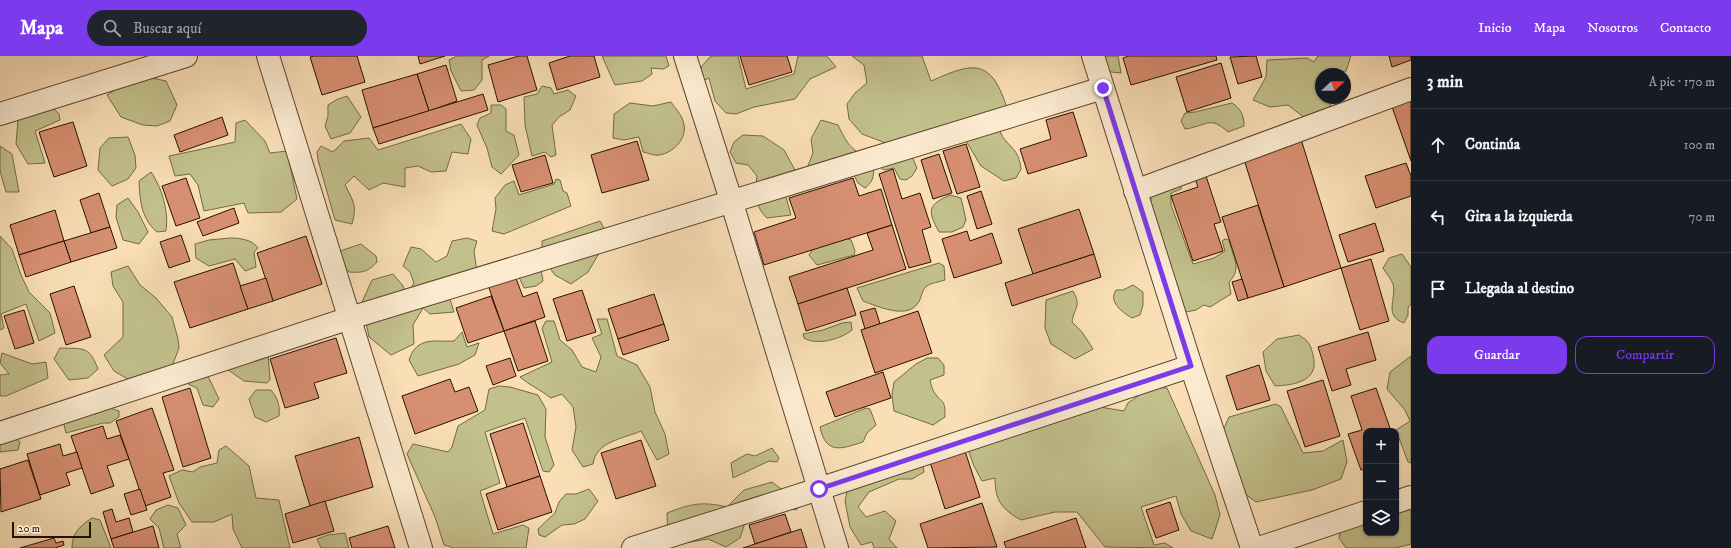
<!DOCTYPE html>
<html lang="es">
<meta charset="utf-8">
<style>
body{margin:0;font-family:"IM FELL DW Pica",serif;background:#20242c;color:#f1f3f6}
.controls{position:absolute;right:12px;bottom:12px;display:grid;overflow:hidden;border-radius:8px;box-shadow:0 1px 3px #0004}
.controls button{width:36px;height:36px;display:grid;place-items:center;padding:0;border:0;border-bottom:1px solid #363941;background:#171b24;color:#f1f3f6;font:20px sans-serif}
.compass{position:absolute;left:1315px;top:12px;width:36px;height:36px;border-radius:50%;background:#171b24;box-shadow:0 1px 3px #0004;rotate:68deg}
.scale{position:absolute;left:12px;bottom:10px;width:79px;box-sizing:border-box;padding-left:4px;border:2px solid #271200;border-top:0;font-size:11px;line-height:14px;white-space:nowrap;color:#271200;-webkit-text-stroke:3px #fbead0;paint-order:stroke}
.stop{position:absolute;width:12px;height:12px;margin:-9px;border:3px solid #7c3aed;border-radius:50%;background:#fff}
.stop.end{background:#7c3aed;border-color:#fff;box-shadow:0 1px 4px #0008}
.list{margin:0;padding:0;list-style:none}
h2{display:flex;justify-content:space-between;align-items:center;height:52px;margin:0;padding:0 16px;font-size:17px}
h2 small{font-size:13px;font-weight:400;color:#9ea1a6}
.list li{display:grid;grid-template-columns:26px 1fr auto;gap:12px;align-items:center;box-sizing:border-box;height:72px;padding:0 16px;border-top:1px solid #363941}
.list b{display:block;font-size:15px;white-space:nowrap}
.list em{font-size:13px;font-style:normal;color:#9ea1a6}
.actions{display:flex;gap:8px;padding:12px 16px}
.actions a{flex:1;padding:9px 0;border:1px solid #7c3aed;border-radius:12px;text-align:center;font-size:14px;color:#7c3aed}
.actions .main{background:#7c3aed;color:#fff}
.icon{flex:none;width:22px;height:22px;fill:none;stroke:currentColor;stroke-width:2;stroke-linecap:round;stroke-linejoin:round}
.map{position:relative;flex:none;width:1411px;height:492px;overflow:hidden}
header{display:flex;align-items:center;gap:24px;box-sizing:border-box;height:56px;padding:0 20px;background:#7c3aed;color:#fff}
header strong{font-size:19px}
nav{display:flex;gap:22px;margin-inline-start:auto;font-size:14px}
.search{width:280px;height:36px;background:#20242c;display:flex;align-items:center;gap:10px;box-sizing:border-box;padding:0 14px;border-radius:22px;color:#9ea1a6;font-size:15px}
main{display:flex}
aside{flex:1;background:#171b24}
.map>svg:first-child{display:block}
</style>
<header>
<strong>Mapa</strong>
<div class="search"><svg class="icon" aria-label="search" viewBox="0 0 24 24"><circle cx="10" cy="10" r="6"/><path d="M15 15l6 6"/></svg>Buscar aquí</div>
<nav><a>Inicio</a><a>Mapa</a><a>Nosotros</a><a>Contacto</a></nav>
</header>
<main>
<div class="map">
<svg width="1411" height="492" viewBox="0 0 1411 492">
<rect width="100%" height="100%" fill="#f9deb6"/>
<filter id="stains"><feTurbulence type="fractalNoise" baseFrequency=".005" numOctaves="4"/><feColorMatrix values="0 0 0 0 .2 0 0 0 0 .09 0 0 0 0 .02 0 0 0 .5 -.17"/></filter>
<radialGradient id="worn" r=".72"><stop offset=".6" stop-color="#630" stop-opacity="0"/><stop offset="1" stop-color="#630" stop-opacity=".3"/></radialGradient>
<g fill="#c2c08b" stroke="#746946">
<path d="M457,0H489L482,4V24L474,34L461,35L451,15L449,4Z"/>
<path d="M602,0H666L669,10L663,13L651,12L652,18L642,25L615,29Z"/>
<path d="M711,0H738L746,33L794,18L798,0H827L836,11L810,23L795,43L754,51L736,58L726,57L715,45L709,22L701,26V11Z"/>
<path d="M852,0H922L931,25C970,8 990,0 1006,49L1000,56L891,89L862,78L849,63L847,48L855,37L867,27L864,9Z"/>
<path d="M1100,0H1118L1121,17L1111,16L1100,9Z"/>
<path d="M1318,0H1351L1346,15L1321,18V42H1333L1328,55L1305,62L1288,49L1270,51L1253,44L1266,21L1267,4L1307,2L1314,6Z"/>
<path d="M139,19L166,25L177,49L170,65L157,70L143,69L121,61L107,39Z"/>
<path d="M542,30L551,32L554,38L568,34L576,40L570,54L559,61L552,69L556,99L551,101L545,96L532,100L525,69L524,41L537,38Z"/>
<path d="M347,40L361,61L350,77L331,83L325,70L328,60V49L336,44Z"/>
<path d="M46,45L59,58L60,64L35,75L45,107L28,108L16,88L18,64L34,48Z"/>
<path d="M671,46C675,52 681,58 683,65C689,81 674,97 659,99C655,100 648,97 643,96L639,81L624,84L613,82L614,58L630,47L653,50Z"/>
<path d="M1232,47C1241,53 1244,59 1244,70L1228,76C1209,59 1207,70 1185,73L1181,65L1185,57L1195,56Z"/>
<path d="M491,49H501L506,53V75L514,79L519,99L501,118L492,111L487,92L477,69L480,62L491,57Z"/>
<path d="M245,64L265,85L270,97L287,95L297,143L281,156L248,157L244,147L204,155L198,129L190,118L175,120L169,100L235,86L236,67Z"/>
<path d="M821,64L838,69C846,85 851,97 870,100C874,112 877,123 865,132L858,127L854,119L786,141L791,159L767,162C754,150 755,136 757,120L748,109L736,107L730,96L734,86L743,79L763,80L784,94L796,116L807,112L813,97L811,83Z"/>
<path d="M461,68L471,83L468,98L452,96L446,115L431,116L418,110L405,112V131L383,127L369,134L354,120L345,129C354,146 357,150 352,168L335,164L318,104L317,96L321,90L333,96L344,85L369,82L378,94Z"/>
<path d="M998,70C1000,74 1001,80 1005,84C1015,95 1019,97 1021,113L1016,122L1004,125L981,110L966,85Z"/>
<path d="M128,81L135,99L136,112L128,123L112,130L98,114L100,92L109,82Z"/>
<path d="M0,90L12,98L19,136H6L0,115Z"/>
<path d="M911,98L917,112L912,120L906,124L900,123L894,112L884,114L880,111Z"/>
<path d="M151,116C162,132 169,156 166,175L157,176C141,162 140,145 139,125Z"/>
<path d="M556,123L560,124L563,135L567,137L571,150L504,178L492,175L496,153L495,142L505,129L514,125L519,139L554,128Z"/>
<path d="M1146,123L1182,126L1181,133L1171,137V149L1193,208L1214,202L1225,195L1222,185L1225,183L1229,184C1232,200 1243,212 1229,226L1231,238L1210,251L1204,249L1196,254L1186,256L1177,232L1173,216L1167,205L1158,168L1151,154V141Z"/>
<path d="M950,139L961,142L966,164L963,171L952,176H939C927,154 928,149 950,139Z"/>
<path d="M128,142L138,156L148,176L139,188L123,184L116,161L117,149Z"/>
<path d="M600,165L606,176L605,187L588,216L571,228L555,219L542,202V185Z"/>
<path d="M835,178L851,184L855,195L854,199L817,209L809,199L819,184Z"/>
<path d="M0,180L12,193L21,219L29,236L50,257L55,277L39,285L26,248L1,258L4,272L0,274Z"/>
<path d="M231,182C240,182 253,184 258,192L254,196L256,211L245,215L235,203L209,210L196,202L195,188L209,184Z"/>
<path d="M467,182L477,185L474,195L477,216L448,237L454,256L430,258L423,252L413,269L414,288L391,299L369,281L362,246L372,224L393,218L403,230L406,240L414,227L410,216L403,210L411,191L421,193L436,206L447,200L452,185Z"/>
<path d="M361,188L376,200L377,206C368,216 362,217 349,216L339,206L340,195Z"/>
<path d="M521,198L532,199L541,213L543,225L536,230L524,232L513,208Z"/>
<path d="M1402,198L1411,211V248L1408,252V259L1404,267C1383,260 1397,242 1393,228C1391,223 1386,217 1383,212L1389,202Z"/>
<path d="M939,207L944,210L945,224C939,226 931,227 927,230C921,234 922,242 918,247C907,264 877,250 863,245L857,232Z"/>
<path d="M128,210L140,229L156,242L172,261L178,283L179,292L169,318L131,325L114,315L104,299L123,281V246L113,230L111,216Z"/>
<path d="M1133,229L1143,236V249L1140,259L1132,262C1122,256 1108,246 1116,234H1123Z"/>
<path d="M1073,235C1082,251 1074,251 1072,266L1082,276L1093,293L1075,303L1051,288L1045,272L1046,244Z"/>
<path d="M597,263H607L617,300L637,309L650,331L655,356L665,378L669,398L657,404L641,375C623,383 596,385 593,408L583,411L572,394L576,371L573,351L562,338L551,342C541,334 529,329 520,321L552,306L542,272L546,265H554L560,284L572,294L582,311L596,316L601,301L592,282L602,278Z"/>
<path d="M851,266L852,274C841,283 817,290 804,282L803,278L823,274L842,267Z"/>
<path d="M462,276L467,291L479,287L475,299L459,308L418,320L409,304C417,280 434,286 454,285Z"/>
<path d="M1299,279C1309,286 1310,287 1313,299C1320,325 1295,329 1275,330L1266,315L1263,296L1277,283Z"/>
<path d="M242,286L257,287L268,297L270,324L267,327L244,325L224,311L227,293Z"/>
<path d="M60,292C83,293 89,289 98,313L88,322L69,324L54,303Z"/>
<path d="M2,297L32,308L46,306L48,322L6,340H0V319L9,318L0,307Z"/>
<path d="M1411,300V407L1408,406L1396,374L1410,365L1405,354L1387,333L1390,316Z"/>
<path d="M927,302H938L944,309V319L930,324C931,328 932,333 934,336C943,349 945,342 945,361L933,369L894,355L892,339L894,326L916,308Z"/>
<path d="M206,316L219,343L213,351L203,349L197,332L188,328L193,321Z"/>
<path d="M499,330L510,331L538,339L546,353L545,381L554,409L549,416L543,415L525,362L485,376L500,427L480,435L493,478L523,469L529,472L526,492H454L444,489L435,461L407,398L413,388L448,396L452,391L458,370L485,354L489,333Z"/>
<path d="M1151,331L1167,332L1215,439L1220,459L1212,483L1191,475L1181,458L1176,440L1141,451L1154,489L1165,487L1173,492L1105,491L1077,456H1055L1021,464C1002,453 995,445 995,422L982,425L974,410L967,391L1082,348L1124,355L1128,347Z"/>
<path d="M256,334H271C278,343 280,349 279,360L266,366L255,361L249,343Z"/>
<path d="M1276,348L1281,351L1303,397L1323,395L1343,384L1347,406L1341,423L1312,434L1256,446L1238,433L1221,379L1229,361Z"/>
<path d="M104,350L119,355V361L110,367H103L66,377L63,365L69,357L96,358Z"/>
<path d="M866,352L870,353L876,369L867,377L863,386C841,393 826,399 820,371Z"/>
<path d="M3,367L20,386L18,394L0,396V370Z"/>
<path d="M226,390L249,410L256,442L279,444L290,492H242L233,473L232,458L214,466H192L179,447L169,420L182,414L193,416L200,411L217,407L219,394Z"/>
<path d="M772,392L779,402L777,406L769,405L733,422L731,407L747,398L755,400Z"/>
<path d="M878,405L912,414L919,410H923L924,416L912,423H899L869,436L858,451L866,461L885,455L896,465L889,483L897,492H874L872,486L861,489L850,471L845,445L851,417L864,406Z"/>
<path d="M772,426L796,444L799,451L796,454L788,452L746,464L740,482L726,491L708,483L685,487L668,485L667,457C689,448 703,445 727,451L744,434Z"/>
<path d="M589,433L598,445L585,463L574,468L562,469L545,481L539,479L538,473L555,457L559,446L566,438H576Z"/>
<path d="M1396,445L1411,451V488L1395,492H1346L1339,482L1343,463L1366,447V477H1396Z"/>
<path d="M168,449L178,452L186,469L177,478L181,492H164L159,472L150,463L156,454Z"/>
<path d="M92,462L100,464L111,492H72C72,477 80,470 92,462Z"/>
<path d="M345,477L349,492H321L317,483L328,479Z"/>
</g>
<g fill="#d78f71" stroke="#271200">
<path d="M314,0H357L365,26L322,39L310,1Z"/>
<path d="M418,0H445L420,8Z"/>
<path d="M519,0H527L537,34L498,46L488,9Z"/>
<path d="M570,0H594L600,21L557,34L549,7Z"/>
<path d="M740,0H787L792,16L749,29Z"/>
<path d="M1129,0H1216L1217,4L1131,29L1123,2Z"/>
<path d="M1256,0L1262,21L1238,28L1230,1Z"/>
<path d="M1389,0H1411V4L1392,11Z"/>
<path d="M1221,7L1231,42L1187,56L1176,21Z"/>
<path d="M446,9L457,45L429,55L417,18Z"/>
<path d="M417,18L429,55L373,72L362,34Z"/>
<path d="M483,38L488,54L379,88L373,72Z"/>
<path d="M1411,42V105L1391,48Z"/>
<path d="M1073,56L1087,100L1028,118L1020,93L1051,83L1046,64Z"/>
<path d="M222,61L228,79L180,96L174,79Z"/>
<path d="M73,66L87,110L54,121L39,76Z"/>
<path d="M1300,80L1341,212L1284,231L1242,97Z"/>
<path d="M637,85L649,124L602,137L591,99Z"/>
<path d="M966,88L980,131L957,138L943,95Z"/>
<path d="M939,98L952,137L933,143L921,104Z"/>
<path d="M545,99L553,127L521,136L512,109Z"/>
<path d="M1406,107L1411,120V140L1376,152L1365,120Z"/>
<path d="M893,113L902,143L920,137L931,171L922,174L931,206L909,212L879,118Z"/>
<path d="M1206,120L1221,166L1214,168L1223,195L1193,205L1171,140L1198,131L1195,123Z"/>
<path d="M186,122L200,162L176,170L162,130Z"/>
<path d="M853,122L859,140L881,133L892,169L764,209L754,176L796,162L789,142Z"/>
<path d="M981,135L992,168L977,173L967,140Z"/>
<path d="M99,137L110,171L91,177L80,144Z"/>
<path d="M1258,149L1284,231L1248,242L1222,161Z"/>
<path d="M234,152L239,167L203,180L197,166Z"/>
<path d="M1079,153L1094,198L1033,218L1018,173Z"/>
<path d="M55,154L64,185L19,199L10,169Z"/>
<path d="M1375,167L1384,195L1348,206L1339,179Z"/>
<path d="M892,169L906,213L798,248L789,221L873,194L867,177Z"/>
<path d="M110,171L117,192L71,206L64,185Z"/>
<path d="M967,175L970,185L992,177L1002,207L954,222L942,183Z"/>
<path d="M181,179L190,205L169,212L160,186Z"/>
<path d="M306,180L322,228L273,245L257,197Z"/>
<path d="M64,185L71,206L26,221L19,199Z"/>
<path d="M1094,198L1101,221L1012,250L1005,227Z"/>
<path d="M1371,203L1389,265L1360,274L1341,212Z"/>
<path d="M233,207L248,253L190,272L174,226Z"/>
<path d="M514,217L523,241L537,236L545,261L504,275L487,226Z"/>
<path d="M266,222L273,245L248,253L240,230Z"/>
<path d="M1242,223L1248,242L1238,245L1232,226Z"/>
<path d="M74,230L91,281L66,289L50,238Z"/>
<path d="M847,232L856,259L806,275L798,248Z"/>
<path d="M582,234L596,276L567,285L553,243Z"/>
<path d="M654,238L664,268L618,283L608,253Z"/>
<path d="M491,240L504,275L468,287L456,252Z"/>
<path d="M875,252L880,268L865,273L860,256Z"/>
<path d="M24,254L34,287L15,293L4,260Z"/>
<path d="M918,255L932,297L875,317L861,274Z"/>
<path d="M535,265L548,305L518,315L504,275Z"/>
<path d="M664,268L669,284L623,299L618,283Z"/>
<path d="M1368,276L1376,304L1346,313L1351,329L1332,335L1318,291Z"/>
<path d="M336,282L347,317L314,327L319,342L285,352L270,303Z"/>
<path d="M510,302L516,320L493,329L486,310Z"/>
<path d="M1259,309L1270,344L1237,354L1226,320Z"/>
<path d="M883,316L891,342L835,361L826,336Z"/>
<path d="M450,323L455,336L469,331L478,355L415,378L402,340Z"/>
<path d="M1323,324L1340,380L1305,391L1287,335Z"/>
<path d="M190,332L211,402L183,411L162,341Z"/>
<path d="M1376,332L1391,375H1366V413L1361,414L1348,378L1362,374L1351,340Z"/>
<path d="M152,352L174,414L163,417L171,441L145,450L116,365Z"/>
<path d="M523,367L540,420L507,431L490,378Z"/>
<path d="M103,370L107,383L120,379L129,403L107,410L114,430L91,438L71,380Z"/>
<path d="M359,381L373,431L310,450L295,400Z"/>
<path d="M641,384L656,430L616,443L601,397Z"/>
<path d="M60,388L63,400L77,396L82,412L66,417L70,429L40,439L27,398Z"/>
<path d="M965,395L980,441L945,453L930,406Z"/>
<path d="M28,404L41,443L1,456L0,413Z"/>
<path d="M540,420L552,456L498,474L486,438Z"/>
<path d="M140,433L147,454L131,459L124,438Z"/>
<path d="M325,445L334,475L293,487L285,458Z"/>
<path d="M1170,446L1179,474L1156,482L1146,454Z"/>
<path d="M982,447L997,491L928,492L920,468Z"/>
<path d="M112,453L116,466L129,462L133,476L111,483L103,456Z"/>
<path d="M785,458L791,476L755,488L749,469Z"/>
<path d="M1076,462L1086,492H1006L1004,486Z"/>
<path d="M153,470L159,492H114L111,483Z"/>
<path d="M388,470L395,492H352L349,482Z"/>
<path d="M801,473L807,492H743L755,488Z"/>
<path d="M54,482L56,487L63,485L64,489L55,492H20Z"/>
</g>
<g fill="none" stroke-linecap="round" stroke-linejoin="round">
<defs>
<g id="minor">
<path d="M268,0L421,492"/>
<path d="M685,0L731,144L837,492"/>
<path d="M1093,0L1191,310L1252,492"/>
<path d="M0,58L186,0"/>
<path d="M1135,135L1411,33"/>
<path d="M0,377L350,262L1103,32"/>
<path d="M1396,446L1411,441"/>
<path d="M633,492L819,433L1191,310"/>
<path d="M1259,492L1366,456"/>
</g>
</defs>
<use href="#minor" stroke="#5c452e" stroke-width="24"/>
<use href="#minor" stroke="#fbead0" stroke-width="22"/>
</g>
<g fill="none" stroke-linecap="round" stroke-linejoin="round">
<path stroke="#7c3aed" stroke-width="5" d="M819,433L1191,310L1103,32"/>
</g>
<rect width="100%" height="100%" filter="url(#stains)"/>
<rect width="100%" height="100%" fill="url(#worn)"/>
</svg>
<div class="controls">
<button>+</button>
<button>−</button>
<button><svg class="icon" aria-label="layers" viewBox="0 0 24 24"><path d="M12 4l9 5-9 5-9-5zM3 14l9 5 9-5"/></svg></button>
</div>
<svg class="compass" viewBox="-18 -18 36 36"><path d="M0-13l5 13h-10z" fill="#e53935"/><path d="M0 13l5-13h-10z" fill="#9ea1a6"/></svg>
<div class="scale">20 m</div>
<div class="stop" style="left:819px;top:433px"></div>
<div class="stop end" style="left:1103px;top:32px"></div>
</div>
<aside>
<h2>3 min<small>A pie · 170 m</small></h2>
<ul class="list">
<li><svg class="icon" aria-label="ahead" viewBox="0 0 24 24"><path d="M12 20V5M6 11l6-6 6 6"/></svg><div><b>Continúa</b></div><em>100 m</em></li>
<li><svg class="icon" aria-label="left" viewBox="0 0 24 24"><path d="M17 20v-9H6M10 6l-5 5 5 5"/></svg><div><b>Gira a la izquierda</b></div><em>70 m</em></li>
<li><svg class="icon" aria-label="arrive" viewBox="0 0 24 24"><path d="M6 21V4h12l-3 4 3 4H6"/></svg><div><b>Llegada al destino</b></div></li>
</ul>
<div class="actions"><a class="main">Guardar</a><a>Compartir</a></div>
</aside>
</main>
